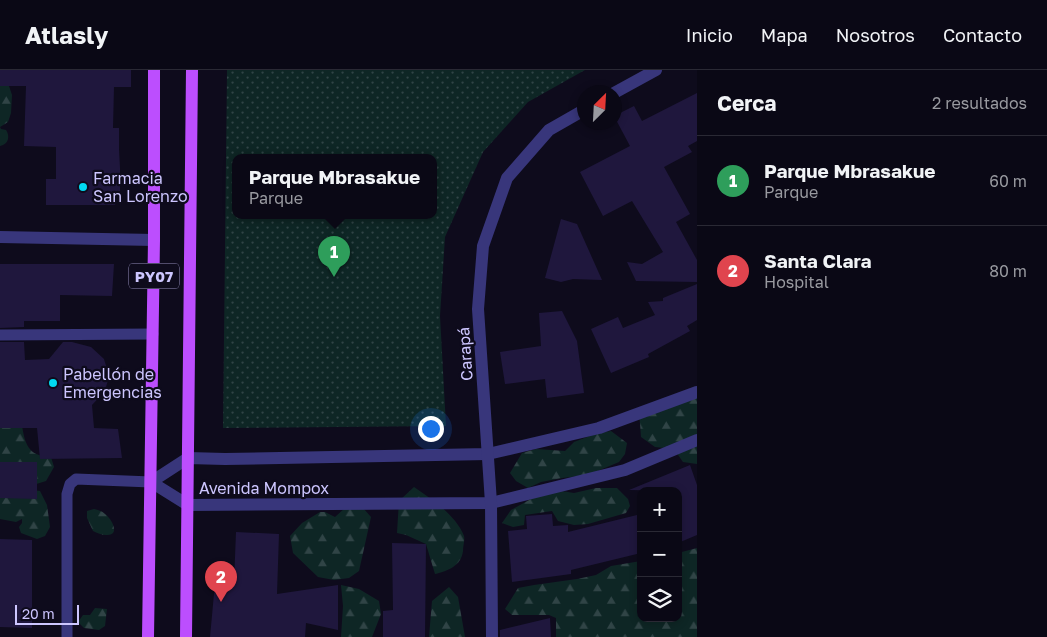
<!DOCTYPE html>
<html lang="es">
<meta charset="utf-8">
<style>
body{margin:0;font-family:"Golos Text",sans-serif;background:#181622;color:#f1f3f6}
.controls{position:absolute;right:15px;bottom:15px;display:grid;overflow:hidden;border-radius:10px;box-shadow:0 2px 8px #0003}
.controls button{width:45px;height:45px;display:grid;place-items:center;padding:0;border:0;border-bottom:1px solid #2a2934;background:#0a0815;color:#f1f3f6;font:25px sans-serif}
.compass{position:absolute;left:577px;top:15px;width:45px;height:45px;border-radius:50%;background:#0a0815;box-shadow:0 2px 8px #0003;rotate:24deg}
.scale{position:absolute;left:15px;bottom:12px;width:64px;box-sizing:border-box;padding-left:5px;border:2px solid #cdc6ff;border-top:0;font-size:14px;line-height:18px;white-space:nowrap;color:#cdc6ff;-webkit-text-stroke:4px #0e0b1c;paint-order:stroke}
.you{position:absolute;left:430px;top:358px;width:18px;height:18px;margin:-12px;border:4px solid #fff;border-radius:50%;background:#1a73e8;box-shadow:0 0 0 8px #1a73e833}
.badge{display:grid;place-items:center;width:32px;height:32px;border-radius:50%;background:#0b8043;color:#fff;font-size:16px;font-weight:700}
.pin{position:absolute;translate:-50% -41px;filter:drop-shadow(0 1px 2px #0008)}
.pin::after{content:'';position:absolute;top:26px;width:18px;height:15px;background:inherit;clip-path:polygon(0 0,100% 0,50% 100%)}
.popup{position:absolute;left:232px;top:84px;width:205px;height:65px;box-sizing:border-box;display:grid;place-content:center;border-radius:10px;background:#0a0815;filter:drop-shadow(0 1px 4px #0005);font-size:16px;white-space:nowrap;color:#999aa0}
.popup b{font-size:19px;color:#f1f3f6}
.popup::after{content:'';position:absolute;left:50%;top:100%;margin-left:-10px;border:10px solid transparent;border-top-color:#0a0815}
.list{margin:0;padding:0;list-style:none}
h2{display:flex;justify-content:space-between;align-items:center;height:65px;margin:0;padding:0 20px;font-size:21px}
h2 small{font-size:16px;font-weight:400;color:#999aa0}
.list li{display:grid;grid-template-columns:32px 1fr auto;gap:15px;align-items:center;box-sizing:border-box;height:90px;padding:0 20px;border-top:1px solid #2a2934}
.list b{display:block;font-size:19px;white-space:nowrap}
.list p{margin:0;font-size:16px;white-space:nowrap;color:#999aa0}
.list em{font-size:16px;font-style:normal;color:#999aa0}
.icon{flex:none;width:28px;height:28px;fill:none;stroke:currentColor;stroke-width:2;stroke-linecap:round;stroke-linejoin:round}
.map{position:relative;flex:none;width:697px;height:567px;overflow:hidden}
header{display:flex;align-items:center;gap:30px;box-sizing:border-box;height:70px;padding:0 25px;background:#0a0815;border-bottom:1px solid #2a2934}
header strong{font-size:24px}
nav{display:flex;gap:28px;margin-inline-start:auto;font-size:18px}
main{display:flex}
aside{flex:1;background:#0a0815}
.map>svg:first-child{display:block}
</style>
<header>
<strong>Atlasly</strong>
<nav><a>Inicio</a><a>Mapa</a><a>Nosotros</a><a>Contacto</a></nav>
</header>
<main>
<div class="map">
<svg width="697" height="567" viewBox="0 0 697 567">
<defs>
<pattern id="forest-firs" width="22" height="20" patternUnits="userSpaceOnUse" patternTransform="scale(1.25)"><rect width="22" height="20" fill="#0e2625"/><path d="M5 1l3.5 6h-7zM16 11l3.5 6h-7z" fill="#304446"/></pattern>
<pattern id="park-dots" width="8" height="8" patternUnits="userSpaceOnUse" patternTransform="scale(1.25)"><rect width="8" height="8" fill="#0e2625"/><path d="M2 2h.1M6 6h.1" fill="none" stroke="#304446" stroke-width="1.8" stroke-linecap="round"/></pattern>
</defs>
<rect width="100%" height="100%" fill="#0e0b1c"/>
<g fill="url(#forest-firs)">
<path d="M0,12L8,13L12,25L11,43L8,52L0,57L1,59L6,60C10,66 9,74 0,76Z"/>
<path d="M697,322V394L683,392L674,379L655,377L641,367L639,340Z"/>
<path d="M0,348H21C23,361 24,381 39,385C43,387 47,387 51,387L54,397L46,411L33,415L0,414Z"/>
<path d="M611,361L627,373L625,384L619,392L588,405L562,408L541,412L528,418L516,411L510,403L522,383L536,379L565,381L574,372L595,364Z"/>
<path d="M414,417C431,429 456,445 464,466C465,470 463,476 463,481C461,496 448,501 435,504L426,474L406,465L397,463L399,431Z"/>
<path d="M596,418H617L628,429L630,436L626,443L588,454L574,455L558,451L552,441L525,445L524,455L513,457L502,453L511,440L549,419L574,423Z"/>
<path d="M32,420L40,421L47,435L50,457L45,466L37,469L21,463L19,457L22,453V449L16,452L0,449V427Z"/>
<path d="M355,429L371,447L359,501L349,508L334,510L318,507L293,483L290,466L302,453L320,442H325L335,447Z"/>
<path d="M94,439C98,440 102,441 105,444C112,449 121,466 106,465C102,465 97,463 93,461L87,448V441Z"/>
<path d="M697,478V567H556V548L549,545H512L505,539L518,518L534,515L577,509L596,505L611,496L641,491V548H678V483Z"/>
<path d="M341,515L359,519L379,531L381,544L372,567H341L343,536Z"/>
<path d="M449,517L458,527L465,567H429L432,531Z"/>
<path d="M95,538L107,539L105,556L99,560L84,558L78,552L83,545H90Z"/>
</g>
<path fill="url(#park-dots)" fill-rule="evenodd" d="M227,0H585L528,32L483,82L445,167L440,246L446,356L223,358ZM235,88H433V146H235Z"/>
<g fill="#1f173d">
<path d="M0,0H131V17H114L113,58H119V79L120,98V125L115,135H46V109H56V77L24,76L26,16H0Z"/>
<path d="M697,23V71L688,76L692,82L664,97L690,144L676,152L697,190V212L636,211L627,192L642,194L663,182L632,131L603,146L580,102L630,76L614,46L634,36L642,51Z"/>
<path d="M561,149L577,154L602,210L573,209L561,212L545,208Z"/>
<path d="M0,194H114L112,226L60,225V251H24V257L0,258Z"/>
<path d="M697,214V250L687,256L690,261L648,284L649,287L611,303L591,259L618,247L623,258L655,245L648,232L663,231V228Z"/>
<path d="M562,241L577,271L584,323L547,328L545,309L505,314L500,282L541,276L539,243Z"/>
<path d="M0,272H24L25,290L49,289L63,272H72L91,277L104,289L109,306L105,321L92,335L94,358L118,359L122,388L40,389L37,358H0Z"/>
<path d="M0,392H37V429L0,428Z"/>
<path d="M690,395L697,415V465L678,473V421L629,420Z"/>
<path d="M552,444L553,456L568,455V462L641,444V483L571,500V504L512,512L508,461L527,459L526,446Z"/>
<path d="M236,462L279,464L277,524L338,515V560L306,553L305,567H210L215,513L234,512Z"/>
<path d="M0,469L32,470V558L0,557Z"/>
<path d="M392,473L426,474L425,567H383V541L393,540Z"/>
<path d="M550,548L551,567H500V560Z"/>
</g>
<g fill="none" stroke-linecap="round" stroke-linejoin="round">
<g stroke="#38367b" stroke-width="11">
<path d="M0,265L153,264"/>
<path d="M67,567V424L70,414L76,409L151,412"/>
</g>
<g stroke="#38367b" stroke-width="12">
<path d="M614,23L656,0"/>
<path d="M0,167L154,170"/>
<path d="M697,322L599,358L488,384L225,389L188,388L151,412L188,435L491,433L625,400L697,370"/>
<path d="M492,567L491,433L478,239L483,176L507,108L549,60L584,40"/>
</g>
<g stroke="#bc4efe" stroke-width="12">
<path d="M148,567L154,170V0"/>
<path d="M186,567L192,0"/>
</g>
</g>
<g fill="#01d9f1" stroke="#0e0b1c" stroke-width="2">
<circle cx="83" cy="117" r="5"/>
<circle cx="53" cy="313" r="5"/>
</g>
<g text-anchor="middle" dominant-baseline="central" stroke-width="4.5" stroke-linejoin="round" paint-order="stroke">
<rect fill="#0e0b1c" stroke="#948ebb" stroke-width="1" x="129" y="193.5" width="50" height="25" rx="4"/>
<g font-size="15" font-weight="bold" fill="#cdc6ff">
<text x="154" y="206">PY07</text>
</g>
<g font-size="16" fill="#cdc6ff" stroke="#0e0b1c" text-anchor="start">
<text x="93" y="108">Farmacia<tspan x="93" dy="18">San Lorenzo</tspan></text>
<text x="63" y="304">Pabellón de<tspan x="63" dy="18">Emergencias</tspan></text>
</g>
<g font-size="16" fill="#cdc6ff" stroke="#0e0b1c">
<text transform="translate(465 284) rotate(-94)">Carapá</text>
<text x="264" y="418">Avenida Mompox</text>
</g>
</g>
</svg>
<div class="controls">
<button>+</button>
<button>−</button>
<button><svg class="icon" aria-label="layers" viewBox="0 0 24 24"><path d="M12 4l9 5-9 5-9-5zM3 14l9 5 9-5"/></svg></button>
</div>
<svg class="compass" viewBox="-18 -18 36 36"><path d="M0-13l5 13h-10z" fill="#e53935"/><path d="M0 13l5-13h-10z" fill="#999aa0"/></svg>
<div class="scale">20 m</div>
<div class="you"></div>
<div class="pin badge" style="left:334px;top:207px;background:#2e9e5b">1</div>
<div class="popup"><b>Parque Mbrasakue</b>Parque</div>
<div class="pin badge" style="left:221px;top:532px;background:#e0444e">2</div>
</div>
<aside>
<h2>Cerca<small>2 resultados</small></h2>
<ul class="list">
<li><span class="badge" style="background:#2e9e5b">1</span><div><b>Parque Mbrasakue</b><p>Parque</p></div><em>60 m</em></li>
<li><span class="badge" style="background:#e0444e">2</span><div><b>Santa Clara</b><p>Hospital</p></div><em>80 m</em></li>
</ul>
</aside>
</main>
